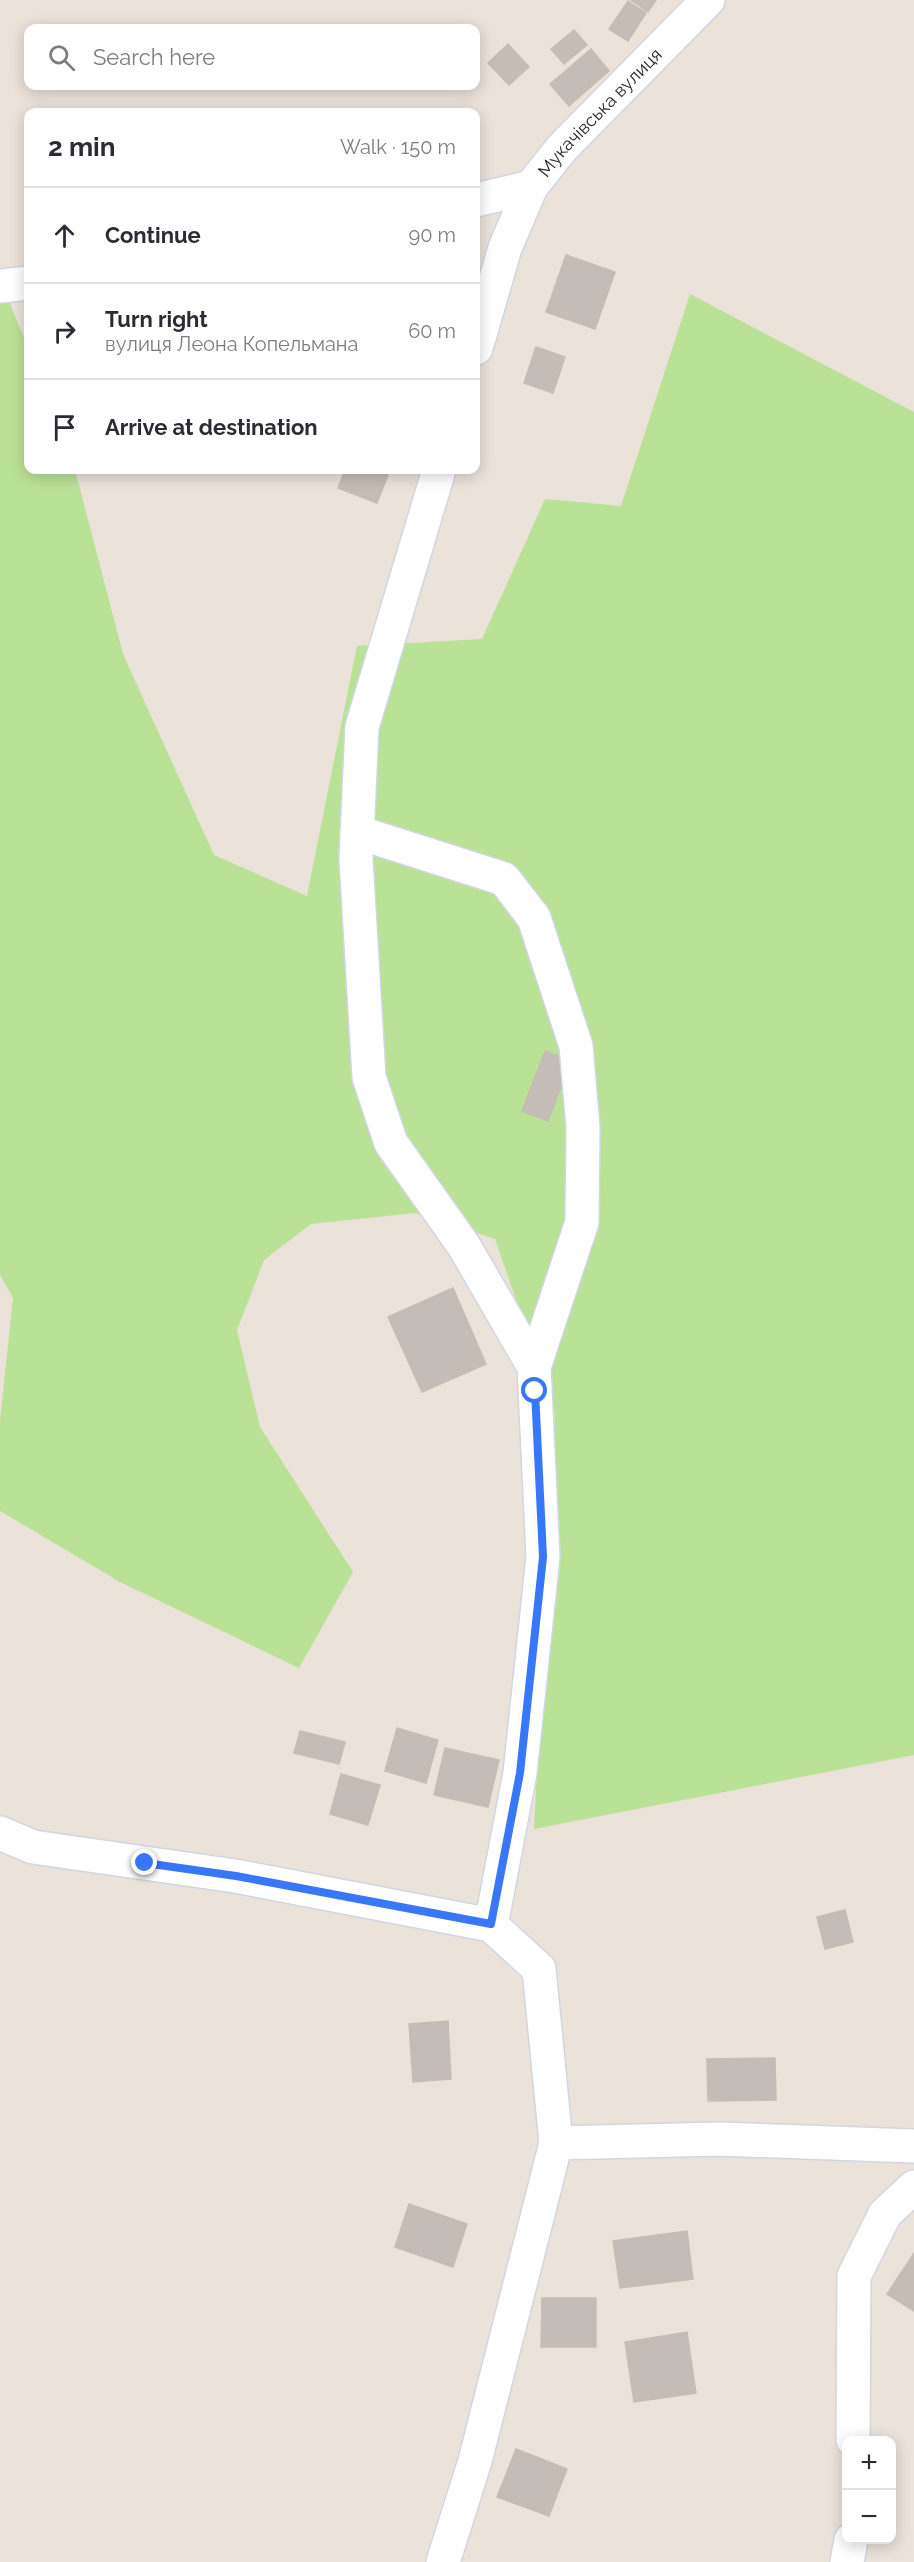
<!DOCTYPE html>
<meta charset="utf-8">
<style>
body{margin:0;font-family:Raleway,sans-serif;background:#f2f2f3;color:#2b2b33}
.controls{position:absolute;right:18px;bottom:18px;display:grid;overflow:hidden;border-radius:12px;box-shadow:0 3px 15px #0003}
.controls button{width:54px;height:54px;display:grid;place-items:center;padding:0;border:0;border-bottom:2px solid #e1e1e2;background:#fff;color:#2b2b33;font:30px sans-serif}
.stop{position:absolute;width:18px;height:18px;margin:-14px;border:4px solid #3977f9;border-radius:50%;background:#fff}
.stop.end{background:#3977f9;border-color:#fff;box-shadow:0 2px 6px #0008}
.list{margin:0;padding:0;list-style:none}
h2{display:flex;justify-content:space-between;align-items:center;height:78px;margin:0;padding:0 24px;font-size:26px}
h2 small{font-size:20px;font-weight:400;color:#7c7c81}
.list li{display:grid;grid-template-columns:39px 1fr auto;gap:18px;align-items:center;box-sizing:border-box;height:96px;padding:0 24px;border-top:2px solid #e1e1e2}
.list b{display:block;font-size:22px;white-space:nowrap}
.list p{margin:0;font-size:20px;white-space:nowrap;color:#7c7c81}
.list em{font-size:20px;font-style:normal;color:#7c7c81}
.icon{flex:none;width:33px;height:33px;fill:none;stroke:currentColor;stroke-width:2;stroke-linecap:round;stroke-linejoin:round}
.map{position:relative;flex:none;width:914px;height:2562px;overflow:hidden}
.search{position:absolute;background:#fff;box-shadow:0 3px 15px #0003;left:24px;top:24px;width:456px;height:66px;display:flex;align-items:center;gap:15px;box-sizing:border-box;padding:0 21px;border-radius:12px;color:#7c7c81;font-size:22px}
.panel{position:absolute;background:#fff;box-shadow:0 3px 15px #0003;left:24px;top:108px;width:456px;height:366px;border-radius:12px}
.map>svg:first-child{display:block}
</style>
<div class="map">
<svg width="914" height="2562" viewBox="0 0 914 2562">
<rect width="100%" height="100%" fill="#ebe2da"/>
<path fill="#bae296" d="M0,279L28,348V470H75L123,654L214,855L307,896L357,646L482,639L545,499L621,506L690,294L914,412V1755L534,1829L555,1413L495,1239L415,1213L311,1224L264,1260L237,1330L260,1427L353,1572L299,1668L120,1582L0,1511V1420L13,1298L0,1275Z"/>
<g fill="#c3bcb7" stroke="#c6bdb4" stroke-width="1.5">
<path d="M631,0H656L648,12Z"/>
<path d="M628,1L646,13L628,41L609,29Z"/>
<path d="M574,30L587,45L564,64L551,49Z"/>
<path d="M508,44L529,67L509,85L488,63Z"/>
<path d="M591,49L609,71L569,106L550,84Z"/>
<path d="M566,255L615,272L595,329L546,312Z"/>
<path d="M536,347L565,357L553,393L524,383Z"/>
<path d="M345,470H390L377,503L338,488Z"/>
<path d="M545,1051L571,1061L548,1121L522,1111Z"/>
<path d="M453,1288L486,1364L422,1392L388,1317Z"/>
<path d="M397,1728L438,1740L426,1783L385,1771Z"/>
<path d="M300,1731L345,1742L339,1764L294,1753Z"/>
<path d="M445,1748L499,1760L488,1807L434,1795Z"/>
<path d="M341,1774L380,1785L368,1825L330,1814Z"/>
<path d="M845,1910L853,1942L825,1949L817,1917Z"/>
<path d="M448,2021L451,2079L413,2082L409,2024Z"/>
<path d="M775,2058L776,2100L708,2101L707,2059Z"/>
<path d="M409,2204L467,2224L453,2267L395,2247Z"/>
<path d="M687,2231L693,2279L620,2288L613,2241Z"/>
<path d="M914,2253V2311L887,2294Z"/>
<path d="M542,2298H596V2347H541Z"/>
<path d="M687,2332L696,2393L634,2402L625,2342Z"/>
<path d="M516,2449L567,2469L549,2516L497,2497Z"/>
</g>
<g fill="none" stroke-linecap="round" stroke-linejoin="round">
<defs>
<g id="minor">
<path d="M476,200L531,187"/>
<path d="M0,286L28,283"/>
<path id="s1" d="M476,348L505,248L531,187L562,148L708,0"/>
<path d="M439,470L362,727L356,859L369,1077L391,1143L464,1246L534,1367L543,1557L520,1773L491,1925"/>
<path d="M357,832L504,879L534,918L576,1046L583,1127L582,1222L534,1367"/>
<path d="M0,1833L33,1847L235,1876L491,1925"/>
<path d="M556,2143L719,2139L914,2146"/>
<path d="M853,2440L854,2276L885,2214L914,2187"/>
<path d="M443,2562L475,2461L556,2143L539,1969L491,1925"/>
<path d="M847,2562L851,2540"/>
</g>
</defs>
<use href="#minor" stroke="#d0d6e2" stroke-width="36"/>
<use href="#minor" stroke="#fff" stroke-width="33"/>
</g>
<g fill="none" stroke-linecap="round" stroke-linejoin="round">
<path stroke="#3977f9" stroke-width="8" d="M145,1863L236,1876L491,1924L520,1773L543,1557L535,1391"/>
</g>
<g text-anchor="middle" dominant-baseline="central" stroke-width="6" stroke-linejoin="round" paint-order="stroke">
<g font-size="18" fill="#292929" stroke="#fff">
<text stroke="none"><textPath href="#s1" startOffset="272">Мукачівська вулиця</textPath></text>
</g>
</g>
</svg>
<div class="controls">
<button>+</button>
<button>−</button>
</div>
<div class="stop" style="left:535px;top:1391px"></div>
<div class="stop end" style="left:145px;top:1863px"></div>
<div class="search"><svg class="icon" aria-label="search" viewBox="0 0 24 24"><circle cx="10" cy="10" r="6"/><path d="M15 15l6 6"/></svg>Search here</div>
<section class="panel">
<h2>2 min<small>Walk · 150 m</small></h2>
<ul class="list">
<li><svg class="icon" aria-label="ahead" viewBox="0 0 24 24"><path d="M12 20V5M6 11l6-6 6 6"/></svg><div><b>Continue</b></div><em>90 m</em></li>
<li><svg class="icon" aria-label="right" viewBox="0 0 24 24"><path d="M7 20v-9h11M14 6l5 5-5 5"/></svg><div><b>Turn right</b><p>вулиця Леона Копельмана</p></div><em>60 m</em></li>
<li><svg class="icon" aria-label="arrive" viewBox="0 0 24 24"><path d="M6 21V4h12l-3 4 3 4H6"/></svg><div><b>Arrive at destination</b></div></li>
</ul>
</section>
</div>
